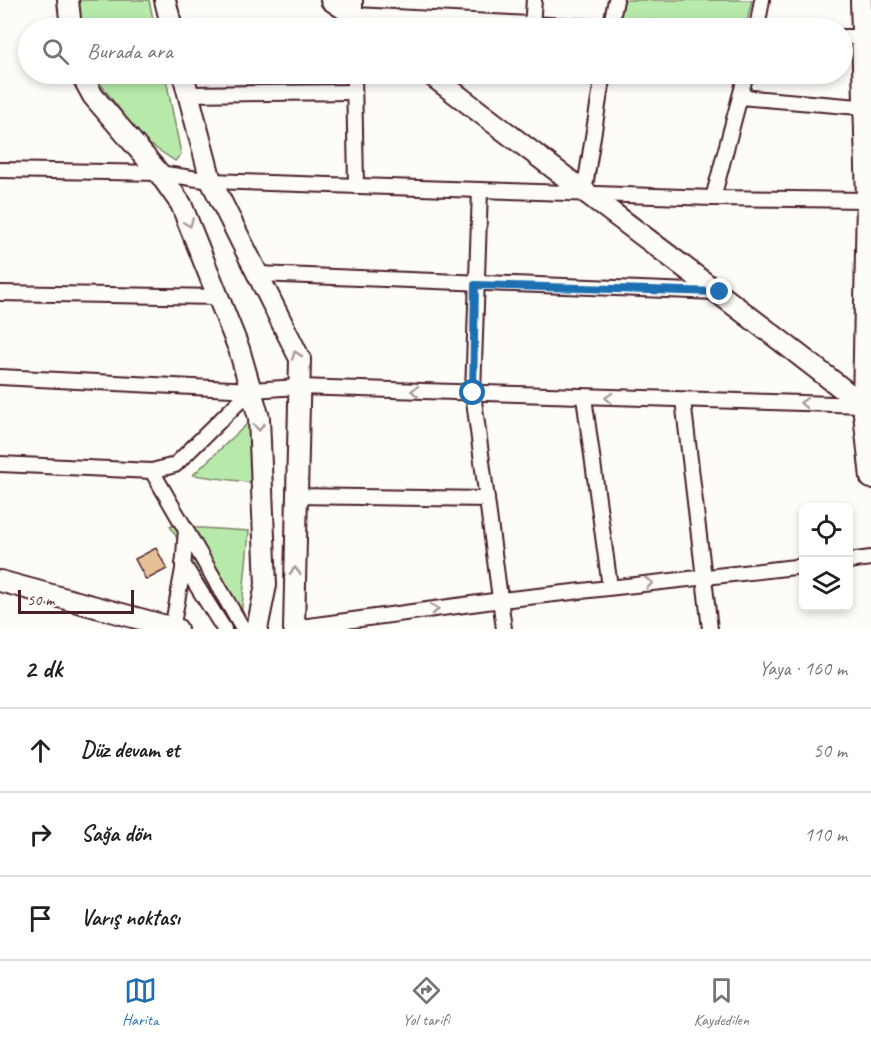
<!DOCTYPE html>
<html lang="tr">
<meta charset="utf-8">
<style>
body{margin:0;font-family:Caveat,sans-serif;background:#f6f6f6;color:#202124}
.controls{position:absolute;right:18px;bottom:18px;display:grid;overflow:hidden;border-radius:9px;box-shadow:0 3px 9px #0003}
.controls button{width:54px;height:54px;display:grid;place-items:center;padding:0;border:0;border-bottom:2px solid #e0e0e0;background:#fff;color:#202124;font:30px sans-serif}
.scale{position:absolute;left:18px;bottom:15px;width:116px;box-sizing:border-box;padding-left:6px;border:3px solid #4a1f2b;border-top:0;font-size:16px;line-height:21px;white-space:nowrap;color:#4a1f2b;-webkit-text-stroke:4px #fdfcf7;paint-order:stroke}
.stop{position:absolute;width:18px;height:18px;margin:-14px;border:4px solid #1f6fb2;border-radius:50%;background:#fff}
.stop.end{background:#1f6fb2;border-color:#fff;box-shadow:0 2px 6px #0008}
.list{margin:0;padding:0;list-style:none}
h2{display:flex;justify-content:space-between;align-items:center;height:78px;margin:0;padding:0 24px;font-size:26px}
h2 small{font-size:20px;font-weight:400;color:#757577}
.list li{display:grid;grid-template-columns:39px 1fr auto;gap:18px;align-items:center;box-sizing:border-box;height:84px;padding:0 24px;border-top:2px solid #e0e0e0}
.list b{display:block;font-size:22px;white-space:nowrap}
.list em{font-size:20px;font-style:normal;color:#757577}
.icon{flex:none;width:33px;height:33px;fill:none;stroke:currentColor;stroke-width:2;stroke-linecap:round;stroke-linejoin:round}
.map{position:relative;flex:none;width:871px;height:629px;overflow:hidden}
.search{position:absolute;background:#fff;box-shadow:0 3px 9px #0003;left:18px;right:18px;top:18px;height:66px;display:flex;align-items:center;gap:15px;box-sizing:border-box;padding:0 21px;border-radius:33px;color:#757577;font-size:22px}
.sheet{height:330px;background:#fff}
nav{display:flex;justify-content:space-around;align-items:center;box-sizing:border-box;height:84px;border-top:2px solid #e0e0e0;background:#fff;font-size:16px;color:#757577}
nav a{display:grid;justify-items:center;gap:3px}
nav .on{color:#1f6fb2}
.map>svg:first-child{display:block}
</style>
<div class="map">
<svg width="871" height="629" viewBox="0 0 871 629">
<rect width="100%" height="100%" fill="#fdfcf7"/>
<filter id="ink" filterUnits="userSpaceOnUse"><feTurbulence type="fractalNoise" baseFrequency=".0167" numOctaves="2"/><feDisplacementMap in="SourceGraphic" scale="12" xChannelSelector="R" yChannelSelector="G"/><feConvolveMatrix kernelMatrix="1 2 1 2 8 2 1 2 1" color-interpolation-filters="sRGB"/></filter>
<g filter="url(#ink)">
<g fill="#b6e9aa" stroke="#80846a" stroke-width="1.5">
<path d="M76,0H149L155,28H79Z"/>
<path d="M624,0H752L746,26L620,18Z"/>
<path d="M93,74H165L181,154L175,161L142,139Z"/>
<path d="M262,410L261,484L193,475Z"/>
<path d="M170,526L249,531L240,629H229Z"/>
</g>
<path fill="#e8c098" stroke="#4a1f2b" stroke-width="1.5" d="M156,548L167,569L146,580L135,559Z"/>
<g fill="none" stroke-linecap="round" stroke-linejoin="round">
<defs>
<g id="street">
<path d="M355,15L611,28"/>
<path d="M532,26L534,0"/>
<path d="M355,28V0"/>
<path d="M610,28L616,0"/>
<path d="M757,28L762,0"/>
<path d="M842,37H862"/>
<path d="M354,74L356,186"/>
<path d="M188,94L354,92"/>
<path d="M740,97L871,108"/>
<path d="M0,170L159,173L211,181L713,198L867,200"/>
<path d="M480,190L473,393L504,629"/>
<path d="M584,193L603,74"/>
<path d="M713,198L746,74"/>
<path d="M258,274L717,292"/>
<path d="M0,293L218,297"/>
<path d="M0,377L251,390L299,387L864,405"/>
<path d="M584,397L610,587"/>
<path d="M683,400L710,629"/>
<path d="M0,464L152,471L175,465L251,390"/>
<path d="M152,471L243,629"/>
<path d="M297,496L487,499"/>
<path d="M848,561L871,558"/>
<path d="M183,564L224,629"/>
<path d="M294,628L501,600L804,566"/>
<path d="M172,629L183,569L186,529"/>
</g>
<g id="secondary">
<path d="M68,0L71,28"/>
<path d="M165,0L172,28"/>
<path d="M331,0L372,28"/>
<path d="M861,0L867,200L863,405L871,478"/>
<path d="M81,74L93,96L159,173L181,204L239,349L259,418L266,585L257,629"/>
<path d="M183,74L211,181L300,359L294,629"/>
<path d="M430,74C574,185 720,292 863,405"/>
<path d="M0,581L177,629"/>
</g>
</defs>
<use href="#street" stroke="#4a1f2b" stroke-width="18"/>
<use href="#secondary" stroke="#4a1f2b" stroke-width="24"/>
<use href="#street" stroke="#fdfcf7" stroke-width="14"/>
<use href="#secondary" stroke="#fdfcf7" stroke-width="20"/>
</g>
<defs><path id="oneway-chevron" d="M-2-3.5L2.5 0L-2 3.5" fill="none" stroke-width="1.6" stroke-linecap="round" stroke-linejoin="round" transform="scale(1.5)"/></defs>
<g stroke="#ac999b">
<use href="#oneway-chevron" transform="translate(189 223) rotate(68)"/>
<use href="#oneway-chevron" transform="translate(296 355) rotate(-109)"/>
<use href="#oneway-chevron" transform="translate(415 391) rotate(-178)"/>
<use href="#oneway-chevron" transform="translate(609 398) rotate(-178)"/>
<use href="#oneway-chevron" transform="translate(804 403) rotate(-178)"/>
<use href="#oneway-chevron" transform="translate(259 427) rotate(87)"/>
<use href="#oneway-chevron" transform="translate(295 571) rotate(-89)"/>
<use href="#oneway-chevron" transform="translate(649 583) rotate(-6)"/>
<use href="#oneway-chevron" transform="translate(435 609) rotate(-8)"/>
</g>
</g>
<g fill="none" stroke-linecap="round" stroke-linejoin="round" filter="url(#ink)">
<path stroke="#1f6fb2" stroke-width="8" d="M473,393L475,285L720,292"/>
</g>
</svg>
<div class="controls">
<button><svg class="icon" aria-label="locate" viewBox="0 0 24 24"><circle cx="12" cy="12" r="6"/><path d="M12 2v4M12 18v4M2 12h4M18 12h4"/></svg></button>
<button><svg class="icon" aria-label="layers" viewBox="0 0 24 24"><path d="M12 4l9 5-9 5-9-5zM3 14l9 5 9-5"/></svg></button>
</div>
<div class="scale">50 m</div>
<div class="stop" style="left:473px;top:393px"></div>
<div class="stop end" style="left:720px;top:292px"></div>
<div class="search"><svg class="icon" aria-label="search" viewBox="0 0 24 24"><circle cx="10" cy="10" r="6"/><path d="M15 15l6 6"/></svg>Burada ara</div>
</div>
<section class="sheet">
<h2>2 dk<small>Yaya · 160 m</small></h2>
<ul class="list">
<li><svg class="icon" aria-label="ahead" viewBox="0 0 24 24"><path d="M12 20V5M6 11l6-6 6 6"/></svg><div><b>Düz devam et</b></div><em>50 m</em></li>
<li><svg class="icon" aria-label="right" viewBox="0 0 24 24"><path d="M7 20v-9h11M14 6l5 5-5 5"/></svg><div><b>Sağa dön</b></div><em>110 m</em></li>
<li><svg class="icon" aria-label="arrive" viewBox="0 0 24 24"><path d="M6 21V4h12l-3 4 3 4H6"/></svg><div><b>Varış noktası</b></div></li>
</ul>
</section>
<nav>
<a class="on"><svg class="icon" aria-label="map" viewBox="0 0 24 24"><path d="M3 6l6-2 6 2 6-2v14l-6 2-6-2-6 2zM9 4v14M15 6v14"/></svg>Harita</a>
<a><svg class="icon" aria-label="directions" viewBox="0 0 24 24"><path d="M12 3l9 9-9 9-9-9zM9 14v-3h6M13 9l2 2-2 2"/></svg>Yol tarifi</a>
<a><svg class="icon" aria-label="saved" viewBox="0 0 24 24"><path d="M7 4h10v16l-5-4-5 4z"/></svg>Kaydedilen</a>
</nav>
